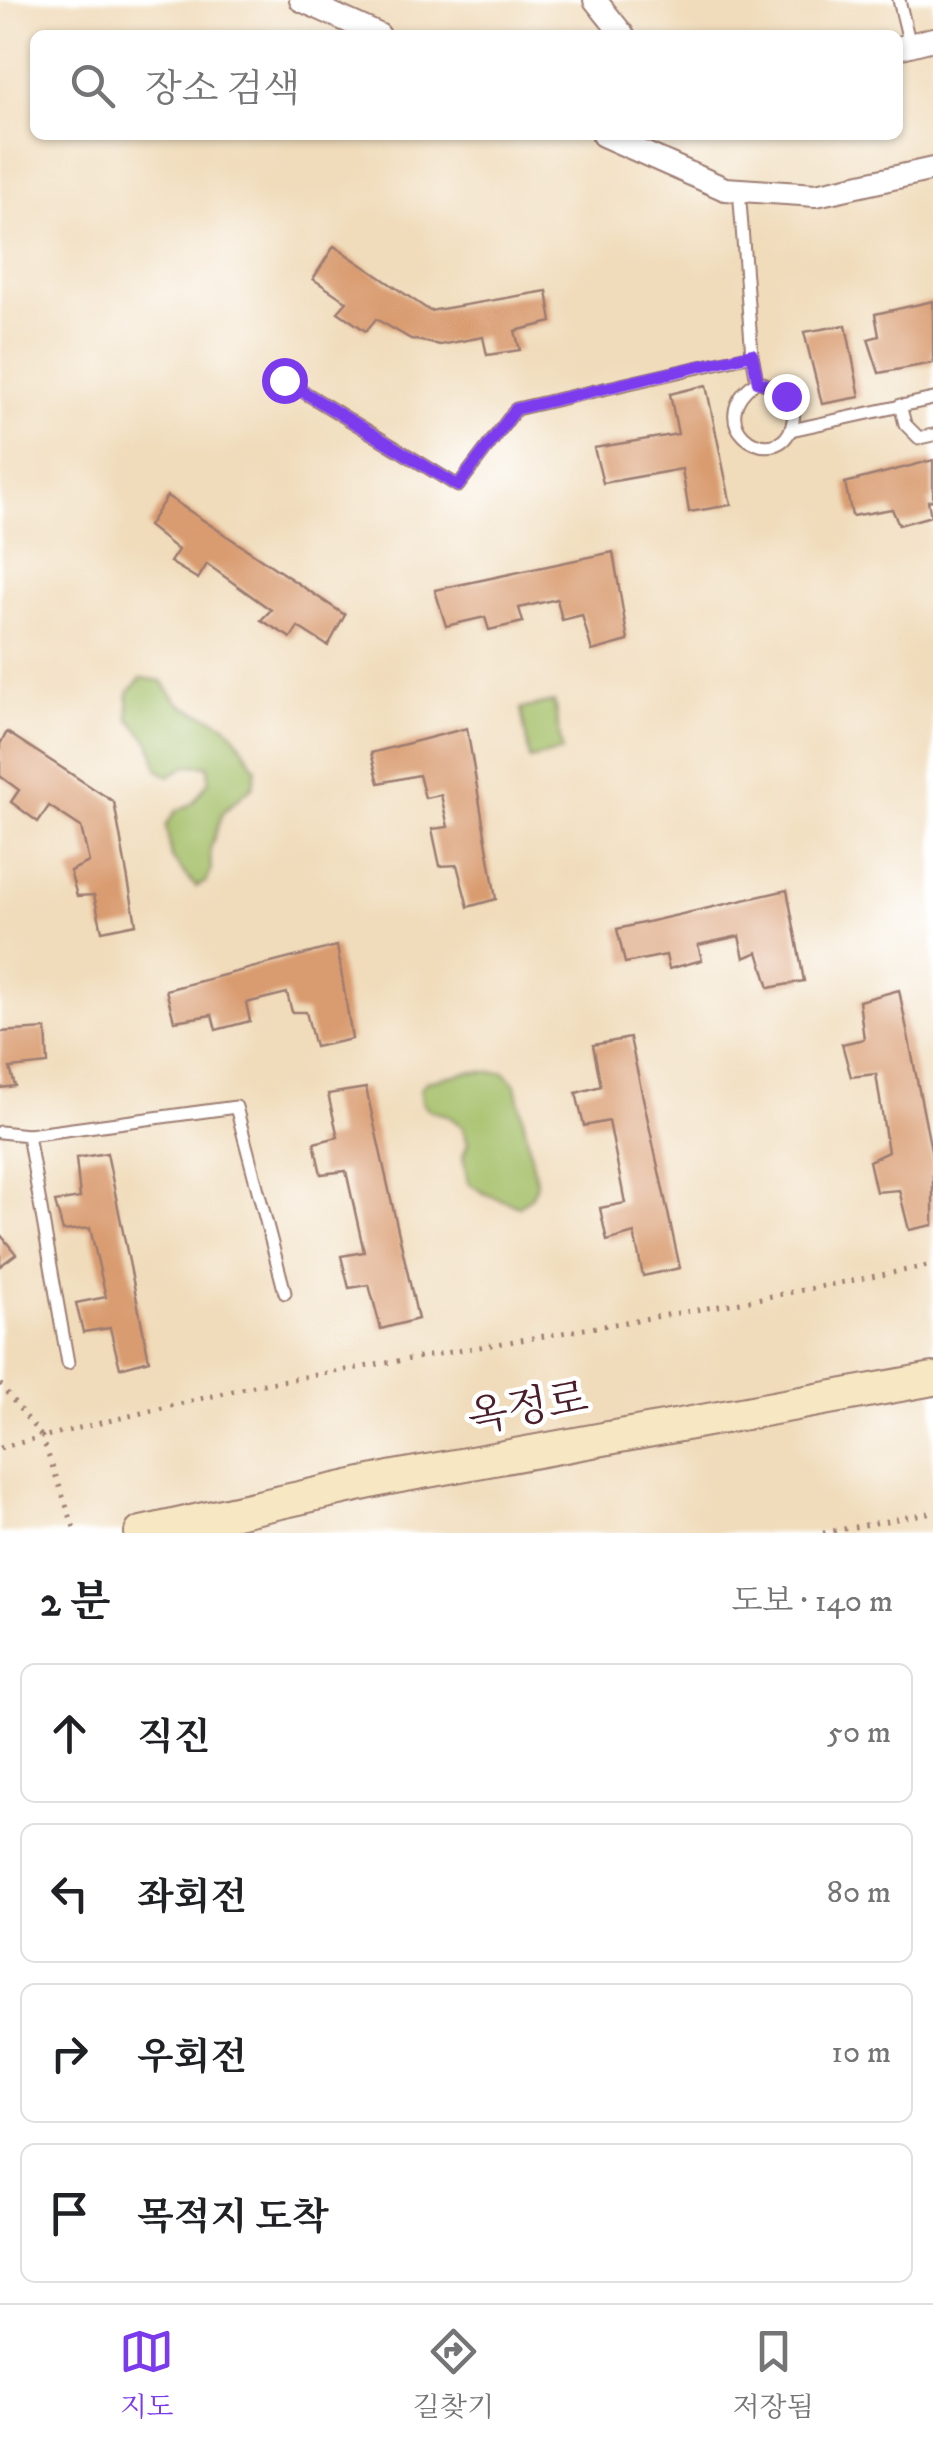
<!DOCTYPE html>
<html lang="ko">
<meta charset="utf-8">
<style>
body{margin:0;font-family:"IM FELL DW Pica","Noto Serif KR",serif;background:#f2f2f2;color:#202124}
.stop{position:absolute;width:30px;height:30px;margin:-22px;border:8px solid #7c3aed;border-radius:50%;background:#fff}
.stop.end{background:#7c3aed;border-color:#fff;box-shadow:0 2px 10px #0008}
.list{margin:0;padding:0;list-style:none}
h2{display:flex;justify-content:space-between;align-items:center;height:130px;margin:0;padding:0 40px;font-size:42px}
h2 small{font-size:32px;font-weight:400;color:#757577}
.list li{display:grid;grid-template-columns:65px 1fr auto;gap:30px;align-items:center;box-sizing:border-box;height:140px;margin:0 20px 20px;padding:0 20px;border:2px solid #e0e0e0;border-radius:15px}
.list b{display:block;font-size:38px;white-space:nowrap}
.list em{font-size:32px;font-style:normal;color:#757577}
.icon{flex:none;width:55px;height:55px;fill:none;stroke:currentColor;stroke-width:2;stroke-linecap:round;stroke-linejoin:round}
.map{position:relative;flex:none;width:933px;height:1533px;overflow:hidden}
.search{position:absolute;background:#fff;box-shadow:0 2px 8px #0004;left:30px;right:30px;top:30px;height:110px;display:flex;align-items:center;gap:25px;box-sizing:border-box;padding:0 35px;border-radius:15px;color:#757577;font-size:38px}
.sheet{height:770px;background:#fff}
nav{display:flex;justify-content:space-around;align-items:center;box-sizing:border-box;height:140px;border-top:2px solid #e0e0e0;background:#fff;font-size:28px;color:#757577}
nav a{display:grid;justify-items:center;gap:5px}
nav .on{color:#7c3aed}
.map>svg:first-child{display:block}
</style>
<div class="map">
<svg width="933" height="1533" viewBox="0 0 933 1533">
<rect width="100%" height="100%" fill="#fff"/>
<filter id="ink" filterUnits="userSpaceOnUse"><feTurbulence type="fractalNoise" baseFrequency=".01" numOctaves="2"/><feDisplacementMap in="SourceGraphic" scale="20" xChannelSelector="R" yChannelSelector="G"/><feConvolveMatrix kernelMatrix="1 2 1 2 8 2 1 2 1" color-interpolation-filters="sRGB"/></filter>
<filter id="wash" filterUnits="userSpaceOnUse"><feTurbulence type="fractalNoise" baseFrequency=".0048" numOctaves="4" result="noise"/><feDisplacementMap in="SourceGraphic" scale="40" xChannelSelector="R" yChannelSelector="G"/><feGaussianBlur stdDeviation="2.25" result="paint"/><feColorMatrix in="noise" values="0 0 0 0 0 0 0 0 0 0 0 0 0 0 0 0 0 1.4 0 .05"/><feComposite in="paint" operator="in"/></filter>
<g filter="url(#wash)">
<rect width="100%" height="100%" fill="#f0dbba"/>
<g fill="#a3be65" stroke="#766e48" stroke-width="2.5">
<path d="M141,678L162,681C185,717 190,705 222,723C234,729 248,757 256,769L253,786L223,812L210,849L211,870L206,882L196,887L172,858L166,826L175,812L193,803L209,781L208,766L187,765L169,776L158,770L150,742L129,718L128,693Z"/>
<path d="M554,702L562,751L530,759L521,709Z"/>
<path d="M468,1072H504L516,1085L537,1184L532,1196L519,1206L486,1194L468,1183L463,1156L468,1143L463,1127L447,1115L431,1111L423,1105L420,1089L427,1081Z"/>
</g>
<g id="blocks">
<g fill="#d99b70">
<path d="M334,246L430,311L547,291L552,322L515,331L520,350L487,355L483,337L440,345L411,339L376,319L366,331L338,312L347,302L313,279Z"/>
<path d="M933,301V363L879,373L868,339L879,336L875,314Z"/>
<path d="M846,325L860,397L822,404L804,332Z"/>
<path d="M706,385L731,505L689,512L682,469L603,483L594,448L678,434L670,394Z"/>
<path d="M933,460V500L928,501L931,516L899,525L892,509L852,516L845,483Z"/>
<path d="M167,496L345,615L328,646L298,627L291,638L261,620L271,610L207,564L198,579L170,562L178,550L148,526Z"/>
<path d="M613,552L628,641L592,651L582,615L562,620L557,599L519,608L523,622L489,630L485,617L446,626L435,590Z"/>
<path d="M467,728L496,899L468,907L457,865L440,866L432,829L448,827L441,795L425,798L419,775L379,783L371,753Z"/>
<path d="M7,732L114,802L136,924L102,931L94,895L77,896L70,871L89,862L81,827L49,806L38,822L11,802L19,790L0,776V744Z"/>
<path d="M787,890L804,981L769,988L758,952L744,958L739,936L698,945L702,960L669,969L666,955L625,963L617,929Z"/>
<path d="M337,946L352,1039L315,1047L306,1012H292L287,993L246,1003L250,1021L216,1030L212,1015L174,1021L166,990Z"/>
<path d="M899,990L933,1160V1225L909,1230L899,1190L876,1192L869,1161L888,1152L876,1074L851,1077L842,1044L864,1039L859,1001Z"/>
<path d="M46,1029L48,1064L10,1068L15,1086L0,1088V1032Z"/>
<path d="M630,1038L680,1268L643,1276L634,1233L607,1241L600,1208L625,1203L609,1121L584,1126L576,1093L601,1086L593,1045Z"/>
<path d="M366,1088L418,1319L381,1329L369,1285L349,1288L341,1256L364,1252L346,1171L321,1174L314,1143L338,1137L328,1094Z"/>
<path d="M107,1153L149,1360L120,1368L110,1328L83,1332L76,1303L106,1297L90,1228L63,1231L55,1202L80,1198L76,1158Z"/>
<path d="M0,1234L16,1254L0,1266Z"/>
</g>
</g>
</g>
<g filter="url(#ink)">
<use href="#blocks" fill-opacity="0" stroke="#9d7d72" stroke-width="2.5"/>
<g fill="none" stroke-linecap="round" stroke-linejoin="round">
<defs>
<g id="service">
<path d="M899,0L910,45"/>
<path d="M752,355L757,381C773,386 788,393 793,410C795,416 792,427 789,433C768,469 700,422 757,381"/>
<path d="M284,380L458,486L516,409L752,355L739,189"/>
<path d="M900,405L905,424L919,438L933,435"/>
<path d="M791,430L933,399"/>
<path d="M0,1132L28,1135L236,1107L285,1293"/>
<path d="M28,1135L68,1363"/>
</g>
<g id="minor">
<path d="M301,0L379,35"/>
<path d="M595,0L623,35"/>
<path d="M898,48L933,39"/>
<path d="M603,135L725,189L816,195L933,169"/>
</g>
<path id="secondary" d="M141,1533L389,1478L933,1379"/>
</defs>
<use href="#service" stroke="#9d7d72" stroke-width="15"/>
<use href="#minor" stroke="#9d7d72" stroke-width="26"/>
<use href="#secondary" stroke="#9d7d72" stroke-width="36"/>
<g stroke="#9d7d72" stroke-width="5" stroke-dasharray="2.5 8" stroke-linecap="butt">
<path d="M0,1384L42,1437L258,1385L725,1305L933,1265"/>
<path d="M0,1448L42,1437L76,1533"/>
<path d="M823,1533L933,1512"/>
</g>
<use href="#service" stroke="#fff" stroke-width="11"/>
<use href="#minor" stroke="#fff" stroke-width="22"/>
<use href="#secondary" stroke="#f7e8c3" stroke-width="32"/>
</g>
</g>
<g fill="none" stroke-linecap="round" stroke-linejoin="round" filter="url(#ink)">
<path stroke="#7c3aed" stroke-width="12" d="M284,380L458,486L516,409L752,354L758,382L774,387L786,396"/>
</g>
<g text-anchor="middle" dominant-baseline="central" stroke-width="9" stroke-linejoin="round" paint-order="stroke">
<g font-size="42" fill="#4a1f2b" stroke="#fff">
<text transform="translate(528 1409) rotate(-10)">옥정로</text>
</g>
</g>
</svg>
<div class="stop" style="left:284px;top:380px"></div>
<div class="stop end" style="left:786px;top:396px"></div>
<div class="search"><svg class="icon" aria-label="search" viewBox="0 0 24 24"><circle cx="10" cy="10" r="6"/><path d="M15 15l6 6"/></svg>장소 검색</div>
</div>
<section class="sheet">
<h2>2 분<small>도보 · 140 m</small></h2>
<ul class="list">
<li><svg class="icon" aria-label="ahead" viewBox="0 0 24 24"><path d="M12 20V5M6 11l6-6 6 6"/></svg><div><b>직진</b></div><em>50 m</em></li>
<li><svg class="icon" aria-label="left" viewBox="0 0 24 24"><path d="M17 20v-9H6M10 6l-5 5 5 5"/></svg><div><b>좌회전</b></div><em>80 m</em></li>
<li><svg class="icon" aria-label="right" viewBox="0 0 24 24"><path d="M7 20v-9h11M14 6l5 5-5 5"/></svg><div><b>우회전</b></div><em>10 m</em></li>
<li><svg class="icon" aria-label="arrive" viewBox="0 0 24 24"><path d="M6 21V4h12l-3 4 3 4H6"/></svg><div><b>목적지 도착</b></div></li>
</ul>
</section>
<nav>
<a class="on"><svg class="icon" aria-label="map" viewBox="0 0 24 24"><path d="M3 6l6-2 6 2 6-2v14l-6 2-6-2-6 2zM9 4v14M15 6v14"/></svg>지도</a>
<a><svg class="icon" aria-label="directions" viewBox="0 0 24 24"><path d="M12 3l9 9-9 9-9-9zM9 14v-3h6M13 9l2 2-2 2"/></svg>길찾기</a>
<a><svg class="icon" aria-label="saved" viewBox="0 0 24 24"><path d="M7 4h10v16l-5-4-5 4z"/></svg>저장됨</a>
</nav>
